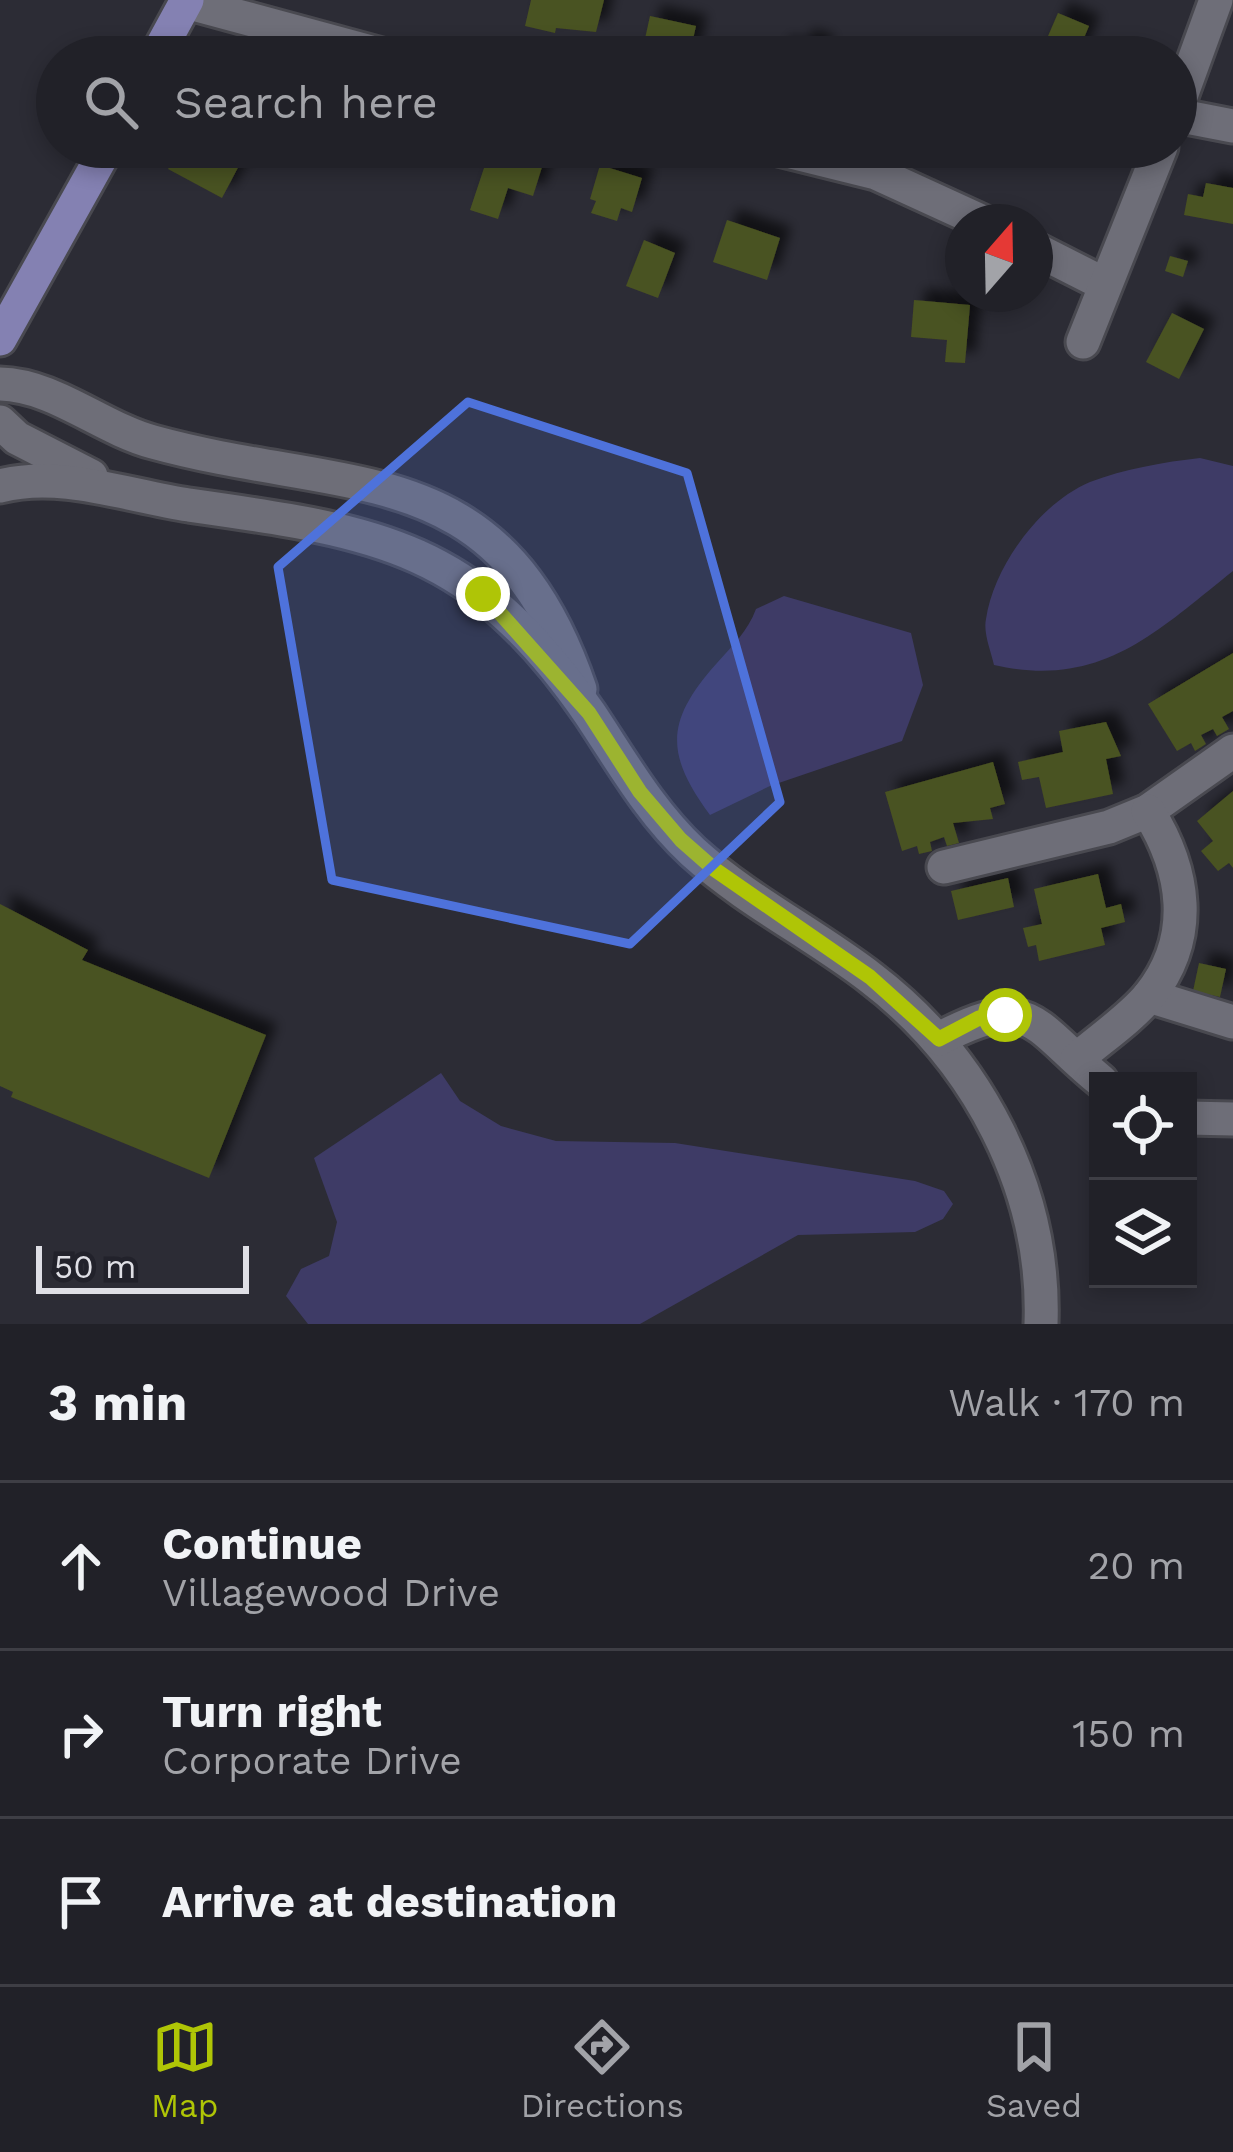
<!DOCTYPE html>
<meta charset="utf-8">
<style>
body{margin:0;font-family:"Work Sans",sans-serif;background:#292930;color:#f1f3f6}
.controls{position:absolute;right:36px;bottom:36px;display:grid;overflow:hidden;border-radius:0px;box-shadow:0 6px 18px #0003}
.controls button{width:108px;height:108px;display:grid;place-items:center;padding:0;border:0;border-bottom:3px solid #3e3e45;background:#212128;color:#f1f3f6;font:60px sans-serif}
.compass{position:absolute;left:945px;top:204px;width:108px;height:108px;border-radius:50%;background:#212128;box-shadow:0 6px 18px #0003;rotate:20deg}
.scale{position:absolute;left:36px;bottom:30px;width:213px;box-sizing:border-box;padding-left:12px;border:6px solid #dfdfe5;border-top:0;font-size:33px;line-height:42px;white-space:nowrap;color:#dfdfe5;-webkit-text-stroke:9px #22222b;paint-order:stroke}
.stop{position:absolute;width:36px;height:36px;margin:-27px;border:9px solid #afc506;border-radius:50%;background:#fff}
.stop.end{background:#afc506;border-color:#fff;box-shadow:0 3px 12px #0008}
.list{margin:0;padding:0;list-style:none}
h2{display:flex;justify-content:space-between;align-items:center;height:156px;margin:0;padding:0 48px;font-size:51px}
h2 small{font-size:39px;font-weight:400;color:#a2a3a8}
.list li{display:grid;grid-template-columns:78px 1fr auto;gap:36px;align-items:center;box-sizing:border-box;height:168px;padding:0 48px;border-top:3px solid #3e3e45}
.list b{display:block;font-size:45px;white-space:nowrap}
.list p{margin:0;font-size:39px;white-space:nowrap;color:#a2a3a8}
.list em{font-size:39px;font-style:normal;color:#a2a3a8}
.icon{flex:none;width:66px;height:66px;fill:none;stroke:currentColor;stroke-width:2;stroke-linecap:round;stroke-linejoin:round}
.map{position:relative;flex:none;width:1233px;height:1324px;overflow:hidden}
.search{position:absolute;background:#212128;box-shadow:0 6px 18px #0003;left:36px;right:36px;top:36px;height:132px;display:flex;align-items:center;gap:30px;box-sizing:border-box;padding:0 42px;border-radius:66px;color:#a2a3a8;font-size:45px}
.sheet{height:660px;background:#212128}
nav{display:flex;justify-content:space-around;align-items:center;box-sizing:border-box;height:168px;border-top:3px solid #3e3e45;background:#212128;font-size:33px;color:#a2a3a8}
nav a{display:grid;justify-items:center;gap:6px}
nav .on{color:#afc506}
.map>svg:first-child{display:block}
</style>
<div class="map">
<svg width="1233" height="1324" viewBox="0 0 1233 1324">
<defs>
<filter id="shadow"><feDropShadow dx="11" dy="-11" stdDeviation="6" flood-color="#0009"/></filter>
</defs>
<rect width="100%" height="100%" fill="#2c2c35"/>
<g fill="#3e3b66">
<path d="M1200,458L1233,466V571C1155,633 1101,689 994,665C991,651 983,633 986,619C994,566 1040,503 1090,482C1124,469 1164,462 1200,458Z"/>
<path d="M784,596L911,633L923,685L902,741L770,786L710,815C666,755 664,722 717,663C732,646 748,631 756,609Z"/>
<path d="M441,1073L460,1101L501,1126L556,1141L675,1143L915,1181L944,1191L953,1204L943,1219L915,1232L798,1235L640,1324H308L286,1296L301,1269L329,1256L337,1222L314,1158Z"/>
</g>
<g fill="#4a5220" filter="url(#shadow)">
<path d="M531,0H604L596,32L556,28L555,33L525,26Z"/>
<path d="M1058,13L1089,26L1076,57H1039Z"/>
<path d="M650,16L696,26L689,57H641Z"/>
<path d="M802,40L823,46L820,57H777L780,47L798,52Z"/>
<path d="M180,147H217L242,160L222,198L168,169Z"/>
<path d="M368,147H435L428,168Z"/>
<path d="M977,147H1014L1012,155Z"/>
<path d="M490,150L542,167L533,196L508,188L498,219L470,210Z"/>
<path d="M600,165L642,178L632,212L621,208L617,221L591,213L596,201L590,199Z"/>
<path d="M1206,183L1233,188V224L1184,215L1188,194L1203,197Z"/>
<path d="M727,220L780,238L767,280L713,262Z"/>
<path d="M644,240L675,253L658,298L626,286Z"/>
<path d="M1170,256L1188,261L1183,277L1165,271Z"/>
<path d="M914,300L970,305L965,363L945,362L947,340L911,337Z"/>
<path d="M1172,313L1204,329L1179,379L1146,362Z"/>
<path d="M1233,653V711L1222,717L1229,729L1217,736L1213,729L1201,735L1206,744L1195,751L1191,743L1177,751L1148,704Z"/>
<path d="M1106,722L1121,756L1106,759L1113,794L1046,808L1039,777L1022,780L1018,762L1063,752L1059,731Z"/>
<path d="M993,762L1005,804L990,808L993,819L953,823L959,843L947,846L944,837L930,842L932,851L919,854L917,846L902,851L885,792Z"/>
<path d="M1233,791V868L1229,863L1218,871L1201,851L1213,841L1197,821Z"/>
<path d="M1098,874L1106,908L1121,904L1125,922L1101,928L1105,945L1039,961L1036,945L1028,947L1023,928L1042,924L1034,889Z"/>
<path d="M1008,878L1014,907L958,920L951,891Z"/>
<path d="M0,904L88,950L82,960L266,1035L209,1178L11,1097L13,1092L0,1086Z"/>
<path d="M1199,963L1226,969L1220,997L1193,991Z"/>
</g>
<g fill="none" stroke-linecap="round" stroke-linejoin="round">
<defs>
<g id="minor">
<path d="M186,2L389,57"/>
<path d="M1176,110L1216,0"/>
<path d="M1176,115L1233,126"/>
<path d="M771,147L876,173L983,222"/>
<path d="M1035,249L1104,284"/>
<path d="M1083,342L1161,147"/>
<path d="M0,384C54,385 101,428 153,442C349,496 499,453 580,689"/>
<path d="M0,422L17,438L91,476"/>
<path d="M0,486C61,470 128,496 189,505C380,532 473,545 590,714C622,762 650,812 693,852C747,901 814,934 871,978C977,1059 1046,1189 1041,1324"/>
<path d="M944,867L1109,827L1148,811L1233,751"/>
<path d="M1149,996L1233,1022"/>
<path d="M939,1039C1032,989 1033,1026 1101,1081"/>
<path d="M1077,1059C1100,1039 1130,1019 1149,996C1196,937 1185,870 1148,811"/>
<path d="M1188,1118L1233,1119"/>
</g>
<g id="primary">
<path d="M156,57L187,0"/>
<path d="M0,339L107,147"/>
</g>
</defs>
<use href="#minor" stroke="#494950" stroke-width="39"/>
<use href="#primary" stroke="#494950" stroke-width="39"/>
<use href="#minor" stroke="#6e6e78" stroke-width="33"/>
<use href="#primary" stroke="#8481b2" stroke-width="33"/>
</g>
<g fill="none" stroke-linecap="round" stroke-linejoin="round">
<path stroke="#afc506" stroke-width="15" d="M483,594L589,713L640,792L681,840L714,869L870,977L939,1039L979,1018L1005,1015"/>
</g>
<path fill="#4e72db" fill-opacity="0.2" stroke="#4e72db" stroke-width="9" stroke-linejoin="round" d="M468,402L687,473L780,802L630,944L332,880L278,567Z"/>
</svg>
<div class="controls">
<button><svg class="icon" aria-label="locate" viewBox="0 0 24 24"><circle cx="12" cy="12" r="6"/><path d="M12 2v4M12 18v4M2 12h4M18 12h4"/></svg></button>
<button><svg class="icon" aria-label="layers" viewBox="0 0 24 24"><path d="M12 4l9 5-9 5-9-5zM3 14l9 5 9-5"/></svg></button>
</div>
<svg class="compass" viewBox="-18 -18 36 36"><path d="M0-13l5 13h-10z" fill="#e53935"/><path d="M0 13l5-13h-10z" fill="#a2a3a8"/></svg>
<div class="scale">50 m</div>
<div class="stop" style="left:1005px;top:1015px"></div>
<div class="stop end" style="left:483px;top:594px"></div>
<div class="search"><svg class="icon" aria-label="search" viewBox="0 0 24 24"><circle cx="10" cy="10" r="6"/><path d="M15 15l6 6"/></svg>Search here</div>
</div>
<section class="sheet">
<h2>3 min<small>Walk · 170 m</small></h2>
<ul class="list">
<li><svg class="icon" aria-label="ahead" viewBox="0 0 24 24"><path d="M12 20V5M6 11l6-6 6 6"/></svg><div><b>Continue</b><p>Villagewood Drive</p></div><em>20 m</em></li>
<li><svg class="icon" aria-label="right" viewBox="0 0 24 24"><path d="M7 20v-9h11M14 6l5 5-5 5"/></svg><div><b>Turn right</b><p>Corporate Drive</p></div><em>150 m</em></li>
<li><svg class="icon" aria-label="arrive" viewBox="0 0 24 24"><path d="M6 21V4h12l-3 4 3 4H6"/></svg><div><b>Arrive at destination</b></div></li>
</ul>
</section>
<nav>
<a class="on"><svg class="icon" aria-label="map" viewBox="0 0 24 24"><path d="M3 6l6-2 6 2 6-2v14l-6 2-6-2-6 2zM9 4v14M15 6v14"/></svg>Map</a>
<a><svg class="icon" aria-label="directions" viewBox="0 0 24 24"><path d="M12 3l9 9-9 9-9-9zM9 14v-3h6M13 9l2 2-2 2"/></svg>Directions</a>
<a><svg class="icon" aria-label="saved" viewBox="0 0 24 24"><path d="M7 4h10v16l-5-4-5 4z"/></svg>Saved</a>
</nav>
